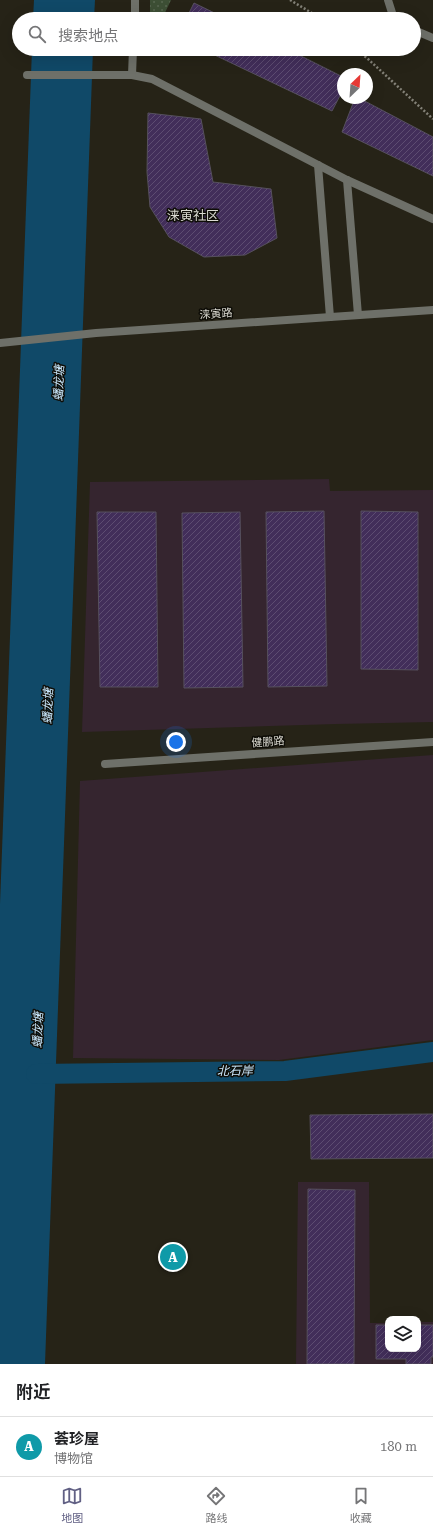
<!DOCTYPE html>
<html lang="zh">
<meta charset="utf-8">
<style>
body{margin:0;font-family:"Roboto Serif","Noto Sans SC",serif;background:#f6f6f6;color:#202124}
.controls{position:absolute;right:12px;bottom:12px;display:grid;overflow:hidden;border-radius:8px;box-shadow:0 4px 16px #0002}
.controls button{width:36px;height:36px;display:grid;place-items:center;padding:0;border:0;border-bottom:1px solid #e0e0e0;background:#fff;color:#202124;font:20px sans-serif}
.compass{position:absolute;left:337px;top:68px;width:36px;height:36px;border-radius:50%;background:#fff;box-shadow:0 4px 16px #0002;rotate:25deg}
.you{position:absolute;left:176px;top:742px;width:14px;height:14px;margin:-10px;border:3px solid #fff;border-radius:50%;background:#1a73e8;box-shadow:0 0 0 6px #1a73e833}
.badge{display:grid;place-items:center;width:26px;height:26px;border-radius:50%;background:#616084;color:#fff;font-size:13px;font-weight:700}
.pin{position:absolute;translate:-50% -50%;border:2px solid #fff;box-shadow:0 1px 4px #0006}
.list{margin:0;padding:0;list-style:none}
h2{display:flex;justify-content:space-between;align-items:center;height:52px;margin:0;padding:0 16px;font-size:17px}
h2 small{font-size:13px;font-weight:400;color:#757577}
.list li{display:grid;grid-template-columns:26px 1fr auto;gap:12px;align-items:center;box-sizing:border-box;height:60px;padding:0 16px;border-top:1px solid #e0e0e0}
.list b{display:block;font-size:15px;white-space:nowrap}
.list p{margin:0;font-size:13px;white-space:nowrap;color:#757577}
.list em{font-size:13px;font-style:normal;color:#757577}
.icon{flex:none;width:22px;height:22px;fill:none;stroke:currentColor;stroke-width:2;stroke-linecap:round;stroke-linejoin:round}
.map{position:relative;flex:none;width:433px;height:1364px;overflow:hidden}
.search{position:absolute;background:#fff;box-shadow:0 4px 16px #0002;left:12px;right:12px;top:12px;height:44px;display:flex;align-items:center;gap:10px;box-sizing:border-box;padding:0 14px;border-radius:22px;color:#757577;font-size:15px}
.sheet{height:112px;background:#fff}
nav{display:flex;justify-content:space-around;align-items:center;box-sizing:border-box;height:56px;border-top:1px solid #e0e0e0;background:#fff;font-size:11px;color:#757577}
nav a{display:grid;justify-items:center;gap:2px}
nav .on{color:#616084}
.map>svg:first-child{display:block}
</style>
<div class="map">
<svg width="433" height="1364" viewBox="0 0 433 1364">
<defs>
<pattern id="grass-dots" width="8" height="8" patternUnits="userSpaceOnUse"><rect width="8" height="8" fill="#3d4f35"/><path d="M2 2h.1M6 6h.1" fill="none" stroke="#586851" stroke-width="1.8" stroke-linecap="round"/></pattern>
<pattern id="building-hatch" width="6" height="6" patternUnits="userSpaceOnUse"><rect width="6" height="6" fill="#422e5a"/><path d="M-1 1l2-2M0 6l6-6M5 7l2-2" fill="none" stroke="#5d4c71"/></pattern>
</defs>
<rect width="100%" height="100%" fill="#262317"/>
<g fill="#35252f">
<path d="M329,479L330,491L433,490V722L336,724L82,732L90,482Z"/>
<path d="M433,755V1040L279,1060L73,1058L80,781Z"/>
<path d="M298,1182H369L370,1323H388V1349H418V1322H433V1364H296Z"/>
</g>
<path fill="url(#grass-dots)" d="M150,0H171L162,19H150Z"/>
<g fill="#104968">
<path d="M34,0H95L94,19H33Z"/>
<path d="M32,49H93L45,1364H0V904Z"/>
</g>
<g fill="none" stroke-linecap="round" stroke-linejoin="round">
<path stroke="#104968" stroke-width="20" d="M36,1074L285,1071L433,1052"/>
</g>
<g fill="url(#building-hatch)" stroke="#56505e">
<path d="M194,3L227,19H186Z"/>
<path d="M202,49H287L343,77V90L332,111Z"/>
<path d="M355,98H359L433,137V176L342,132Z"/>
<path d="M148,113L201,119L213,182L271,189L277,238L245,255L204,257L169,237L150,207L147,172Z"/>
<path d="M324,511L327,686L268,687L266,512Z"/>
<path d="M361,511L418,512V670L361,669Z"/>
<path d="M97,512H156L158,687H100Z"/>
<path d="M240,512L243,687L184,688L182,513Z"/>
<path d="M433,1114V1158L311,1159L310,1115Z"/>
<path d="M308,1189L355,1190L354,1364H307Z"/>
<path d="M376,1325H388V1349H418V1325H433V1357H431V1364H406V1359H376Z"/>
</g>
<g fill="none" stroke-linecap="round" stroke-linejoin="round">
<g stroke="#838177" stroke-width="2.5" stroke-dasharray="2 2" stroke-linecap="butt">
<path d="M290,0L322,19"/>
<path d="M355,49L368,59L433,119"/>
</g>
<g stroke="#6e7069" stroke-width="8">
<path d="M388,0L394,19"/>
<path d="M135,19V0"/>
<path d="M414,30L433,38"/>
<path d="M133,49L132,75L152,79L347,180L433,219"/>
<path d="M27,75H132"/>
<path d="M318,165L330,317"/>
<path d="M347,180L358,315"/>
</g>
<path stroke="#6e7069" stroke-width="8" d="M105,764L433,742"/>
<path stroke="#6e7069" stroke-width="8" d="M0,343L96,333L433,310"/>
</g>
<g text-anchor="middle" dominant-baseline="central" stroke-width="3" stroke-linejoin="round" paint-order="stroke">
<g font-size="11" fill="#dcdbd3" stroke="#0e0d07">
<text transform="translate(216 314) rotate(-4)">涞寅路</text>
<text transform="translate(268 742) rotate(-4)">健鹏路</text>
</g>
<g font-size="12" font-style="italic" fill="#cbe9fe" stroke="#0e0d07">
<text transform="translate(59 383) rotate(-88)">蟠龙塘</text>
<text transform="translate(48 706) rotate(-88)">蟠龙塘</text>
<text transform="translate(38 1030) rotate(-88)">蟠龙塘</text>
<text transform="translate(235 1071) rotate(-1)">北石岸</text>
</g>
<g font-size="13" fill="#dcdbd3" stroke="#0e0d07">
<text x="193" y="215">涞寅社区</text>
</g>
</g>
</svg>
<div class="controls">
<button><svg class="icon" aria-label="layers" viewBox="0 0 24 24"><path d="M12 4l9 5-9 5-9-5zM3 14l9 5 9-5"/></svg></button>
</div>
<svg class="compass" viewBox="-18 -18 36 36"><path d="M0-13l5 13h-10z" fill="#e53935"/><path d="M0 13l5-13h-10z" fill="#757577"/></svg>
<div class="you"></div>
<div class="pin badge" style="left:173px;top:1257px;background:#0f9aa8">A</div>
<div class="search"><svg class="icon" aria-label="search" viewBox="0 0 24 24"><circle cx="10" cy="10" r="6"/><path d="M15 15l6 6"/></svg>搜索地点</div>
</div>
<section class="sheet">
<h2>附近<small></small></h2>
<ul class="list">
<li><span class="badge" style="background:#0f9aa8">A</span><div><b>荟珍屋</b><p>博物馆</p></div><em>180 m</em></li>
</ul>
</section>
<nav>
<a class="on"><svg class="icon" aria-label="map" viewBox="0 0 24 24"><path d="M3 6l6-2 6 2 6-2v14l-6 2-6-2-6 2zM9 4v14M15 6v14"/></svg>地图</a>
<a><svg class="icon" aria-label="directions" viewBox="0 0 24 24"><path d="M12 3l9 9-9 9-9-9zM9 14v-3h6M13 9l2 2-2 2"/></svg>路线</a>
<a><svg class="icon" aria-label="saved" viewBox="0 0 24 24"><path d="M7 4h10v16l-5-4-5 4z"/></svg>收藏</a>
</nav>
